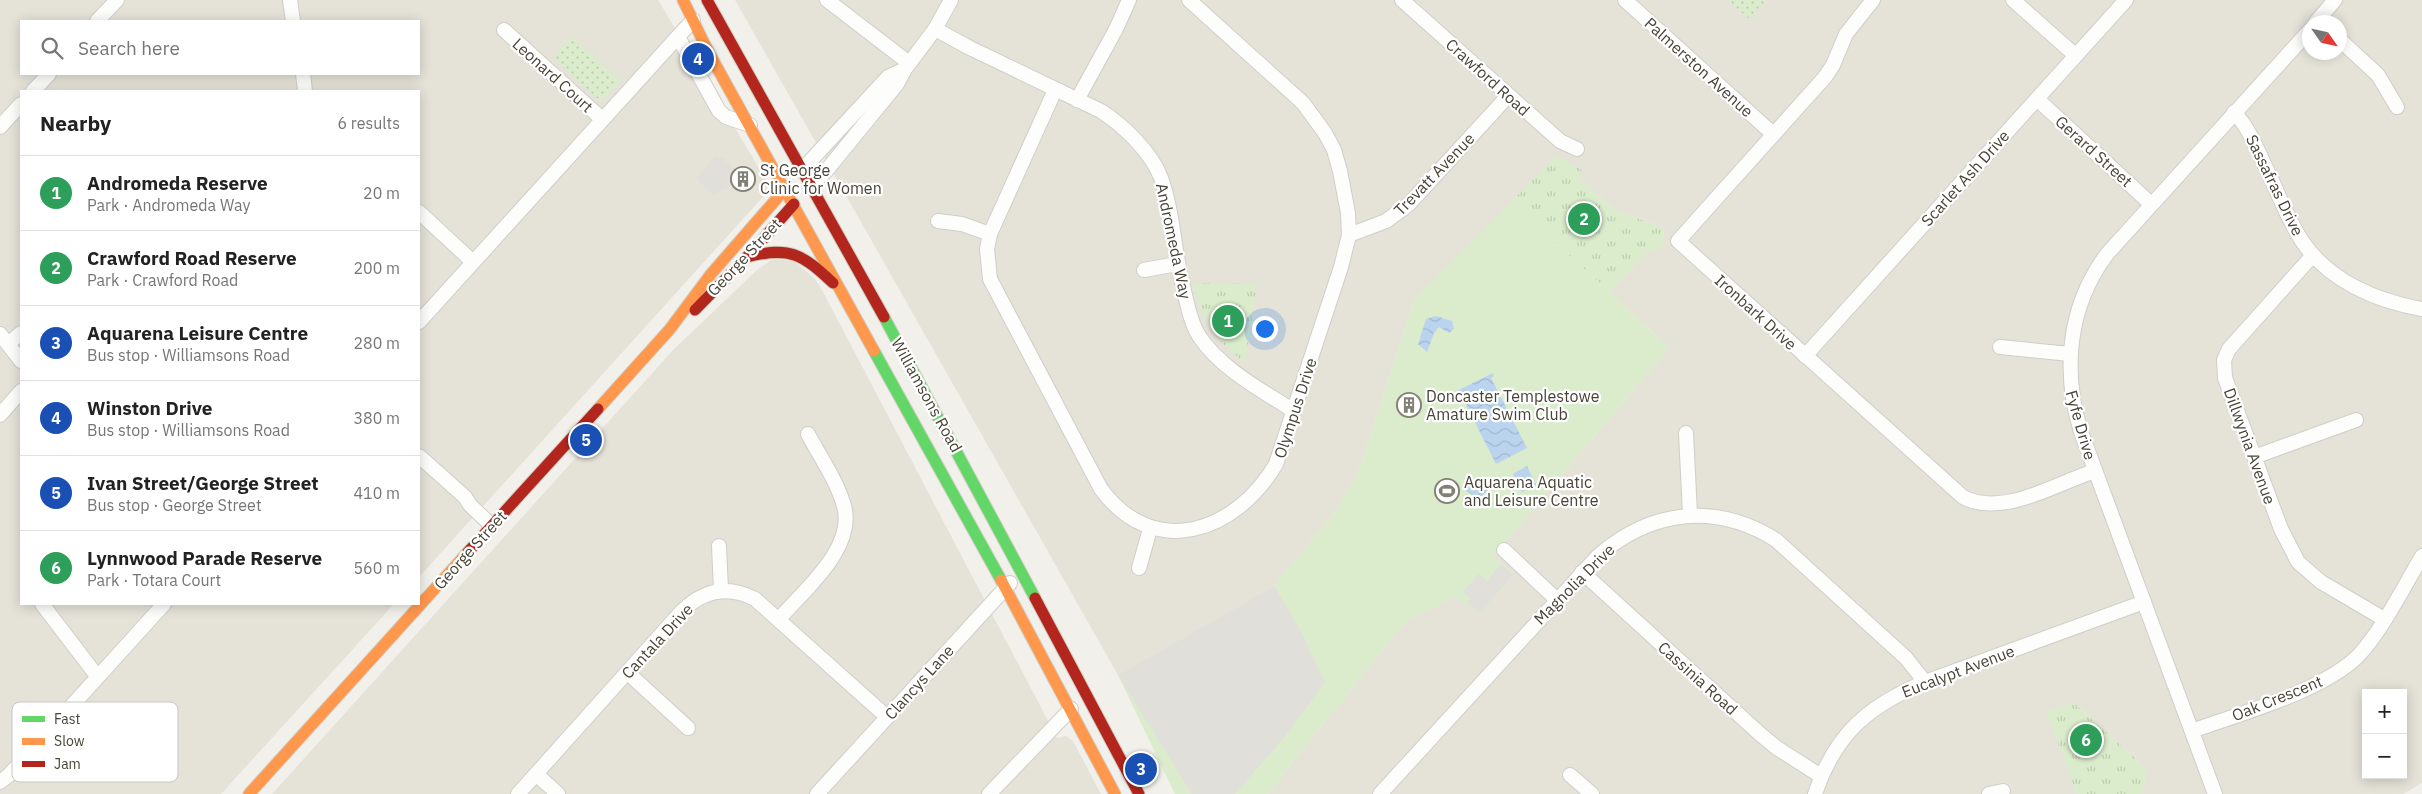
<!DOCTYPE html>
<meta charset="utf-8">
<style>
body{margin:0;font-family:"IBM Plex Sans",sans-serif;background:#f6f6f6;color:#222}
.controls{position:absolute;right:15px;bottom:15px;display:grid;overflow:hidden;border-radius:0px;box-shadow:0 2px 12px #0003}
.controls button{width:45px;height:45px;display:grid;place-items:center;padding:0;border:0;border-bottom:1px solid #e0e0e0;background:#fff;color:#222;font:25px sans-serif}
.compass{position:absolute;left:2302px;top:15px;width:45px;height:45px;border-radius:50%;background:#fff;box-shadow:0 2px 12px #0003;rotate:124deg}
.you{position:absolute;left:1264px;top:328px;width:18px;height:18px;margin:-12px;border:4px solid #fff;border-radius:50%;background:#1a73e8;box-shadow:0 0 0 8px #1a73e833}
.badge{display:grid;place-items:center;width:32px;height:32px;border-radius:50%;background:#111827;color:#fff;font-size:16px;font-weight:700}
.pin{position:absolute;translate:-50% -50%;border:2px solid #fff;box-shadow:0 1px 5px #0006}
.list{margin:0;padding:0;list-style:none}
h2{display:flex;justify-content:space-between;align-items:center;height:65px;margin:0;padding:0 20px;font-size:21px}
h2 small{font-size:16px;font-weight:400;color:#767676}
.list li{display:grid;grid-template-columns:32px 1fr auto;gap:15px;align-items:center;box-sizing:border-box;height:75px;padding:0 20px;border-top:1px solid #e0e0e0}
.list b{display:block;font-size:19px;white-space:nowrap}
.list p{margin:0;font-size:16px;white-space:nowrap;color:#767676}
.list em{font-size:16px;font-style:normal;color:#767676}
.icon{flex:none;width:28px;height:28px;fill:none;stroke:currentColor;stroke-width:2;stroke-linecap:round;stroke-linejoin:round}
.map{position:relative;flex:none;width:2422px;height:794px;overflow:hidden}
.search{position:absolute;background:#fff;box-shadow:0 2px 12px #0003;left:20px;top:20px;width:400px;height:55px;display:flex;align-items:center;gap:12px;box-sizing:border-box;padding:0 18px;border-radius:0px;color:#767676;font-size:19px}
.panel{position:absolute;background:#fff;box-shadow:0 2px 12px #0003;left:20px;top:90px;width:400px;height:515px;border-radius:0px}
.map>svg:first-child{display:block}
</style>
<div class="map">
<svg width="2422" height="794" viewBox="0 0 2422 794">
<defs>
<pattern id="grass-dots" width="8" height="8" patternUnits="userSpaceOnUse" patternTransform="scale(1.25)"><rect width="8" height="8" fill="#daeccb"/><path d="M2 2h.1M6 6h.1" fill="none" stroke="#bcccaf" stroke-width="1.8" stroke-linecap="round"/></pattern>
<pattern id="park-tufts" width="24" height="20" patternUnits="userSpaceOnUse" patternTransform="scale(1.25)"><rect width="24" height="20" fill="#daeccb"/><path d="M3 7l-1-3M5 7V3M7 7l1-3M15 17l-1-3M17 17v-4M19 17l1-3" fill="none" stroke="#bcccaf"/></pattern>
<pattern id="water-waves" width="16" height="10" patternUnits="userSpaceOnUse" patternTransform="scale(1.25)"><rect width="16" height="10" fill="#bad4ef"/><path d="M0 5q4-4 8 0t8 0" fill="none" stroke="#a1b7ce"/></pattern>
</defs>
<rect width="100%" height="100%" fill="#f1f0eb"/>
<g fill="#e5e2d8" fill-rule="evenodd">
<path d="M0,0H658L771,188L419,577V91H21V604H394L221,794H0ZM21,21H419V74H21Z"/>
<path d="M735,0H1728L1749,18L1766,0H2422V783L2403,794H2142L2147,769L2073,702L2047,712L2077,794H1267L1407,620L1455,597L1513,575L1493,556L1669,348L1610,292L1646,252L1662,248L1664,228L1615,210L1580,180H1534L1414,300L1359,471L1335,512L1274,586L1118,675ZM2310,22H2340V52H2310ZM2366,693H2403V775H2366Z"/>
<path d="M777,259L795,262L815,279L821,288L1057,738L1066,736L1073,741L1101,794H272L674,349L757,270L771,260Z"/>
</g>
<g fill="url(#grass-dots)">
<path d="M1728,0H1766L1749,19Z"/>
<path d="M572,37L620,81L605,98H597L554,58Z"/>
</g>
<g fill="url(#park-tufts)">
<path d="M1556,156L1582,170L1580,180L1615,210L1664,228L1662,249L1646,252L1610,292L1510,203Z"/>
<path d="M1193,283L1257,284L1245,363C1216,341 1200,319 1193,283Z"/>
<path d="M2073,702L2147,769L2142,794H2077L2046,712Z"/>
</g>
<path fill="#daeccb" d="M1510,203L1610,292L1669,348L1493,556L1513,575L1480,613L1455,597L1407,620L1267,794H1175L1118,675L1274,586L1335,512L1359,471L1414,300Z"/>
<g fill="#e0dfda">
<path d="M715,157L724,159L726,163L729,162L737,176L731,179L730,186L722,191L720,189L714,195L696,179Z"/>
<path d="M1501,564L1513,575L1480,612L1467,602L1470,598L1463,592L1479,574L1487,581Z"/>
<path d="M1274,586L1301,631L1325,683L1283,739L1235,794H1192L1118,675Z"/>
</g>
<g fill="url(#water-waves)">
<path d="M1436,316L1452,321L1454,329L1449,333L1439,327L1434,333L1427,352L1418,344L1426,319Z"/>
<path d="M1493,373L1494,376L1491,378L1527,448L1496,464L1460,393L1457,395L1455,392Z"/>
<path d="M1527,466L1536,485L1522,492L1513,474Z"/>
<path d="M1479,478L1485,481L1488,490L1482,496H1474L1465,490L1470,479Z"/>
</g>
<g fill="none" stroke-linecap="round" stroke-linejoin="round">
<defs>
<g id="street">
<path d="M290,0L293,21"/>
<path d="M827,0L909,63"/>
<path d="M1402,0L1560,141L1577,149"/>
<path d="M1625,0L1773,134"/>
<path d="M1873,0L1846,34L1833,65L1825,77L1678,241L1963,497C2003,518 2056,483 2095,471"/>
<path d="M2013,0L2075,55"/>
<path d="M97,21L117,0"/>
<path d="M2316,22L2335,0"/>
<path d="M935,29L970,48L1101,111C1123,125 1152,153 1161,178C1173,211 1174,251 1183,286C1187,303 1190,321 1199,336C1221,369 1261,390 1294,411"/>
<path d="M504,30L602,119"/>
<path d="M678,37L719,111L726,117L750,125"/>
<path d="M2340,40L2378,75L2397,107"/>
<path d="M303,74L305,91"/>
<path d="M1055,90L990,234L987,249L990,279L1101,489C1154,561 1236,532 1276,464L1341,267L1349,235L1348,213L1340,171L1334,150L1325,133L1303,103L1189,0"/>
<path d="M33,91L49,74"/>
<path d="M2037,99L2151,204"/>
<path d="M1077,100L1116,29L1129,0"/>
<path d="M2234,112C2250,129 2258,152 2268,172C2279,195 2288,220 2302,241C2329,281 2376,301 2422,309"/>
<path d="M0,127L21,104"/>
<path d="M801,171L888,77L905,69"/>
<path d="M810,186L826,171L897,84L905,69L935,29L951,0"/>
<path d="M419,212L473,262"/>
<path d="M938,221L962,224L990,234"/>
<path d="M1349,235L1386,221L1409,204L1508,96"/>
<path d="M2313,255L2229,349L2224,360L2225,378L2281,529L2298,562L2321,582L2384,619"/>
<path d="M1144,270L1177,264"/>
<path d="M419,322L693,20"/>
<path d="M0,334L21,361"/>
<path d="M8,344L21,333"/>
<path d="M2000,347L2070,354"/>
<path d="M1805,356L2126,0"/>
<path d="M0,415L21,391"/>
<path d="M1686,433L1690,514"/>
<path d="M419,456L465,497L470,505L492,526"/>
<path d="M2254,457L2356,420"/>
<path d="M719,546L721,590"/>
<path d="M1504,550L1556,599"/>
<path d="M1139,568L1150,529"/>
<path d="M1582,572L1760,734L1777,748L1821,776"/>
<path d="M42,604L97,676"/>
<path d="M779,619C804,590 856,548 844,506C837,481 820,457 808,434"/>
<path d="M628,673L688,728"/>
<path d="M2192,731C2241,713 2321,692 2358,656C2382,631 2404,586 2422,556"/>
<path d="M536,774L558,794"/>
<path d="M1570,775L1592,794"/>
<path d="M0,782L9,775L164,604"/>
<path d="M518,794L682,611C704,590 728,585 755,599L887,717"/>
<path d="M817,794L1010,583"/>
<path d="M989,794L1071,709"/>
<path d="M1380,794L1598,556C1651,510 1715,502 1776,540L1906,658L1925,682"/>
<path d="M1815,794C1835,734 1868,706 1925,682L2144,602"/>
<path d="M1989,794L2003,791"/>
<path d="M2215,794L2081,432C2062,371 2068,306 2107,254L2310,30"/>
</g>
<g id="fast">
<path d="M884,317L1035,598"/>
<path d="M874,351L1001,580"/>
</g>
<g id="slow">
<path d="M683,0L709,53L874,351"/>
<path d="M598,409L670,329L711,274L786,188"/>
<path d="M1001,580L1115,794"/>
<path d="M249,794L468,552"/>
</g>
<g id="jam">
<path d="M707,0L884,317"/>
<path d="M747,257C790,246 802,254 833,283"/>
<path d="M695,310L747,257L794,204"/>
<path d="M468,552L598,409"/>
<path d="M1035,598L1139,794"/>
</g>
</defs>
<use href="#street" stroke="#cfcec8" stroke-width="16"/>
<use href="#fast" stroke="#d0cec2" stroke-width="13"/>
<use href="#slow" stroke="#d0cec2" stroke-width="13"/>
<use href="#jam" stroke="#d0cec2" stroke-width="13"/>
<use href="#street" stroke="#fdfdfc" stroke-width="14"/>
<use href="#fast" stroke="#63d668" stroke-width="11"/>
<use href="#slow" stroke="#ff974d" stroke-width="11"/>
<use href="#jam" stroke="#b3261e" stroke-width="11"/>
</g>
<defs>
<symbol id="building-ring" viewBox="-11 -11 22 22"><circle r="9.5" fill="#fff" stroke="#828075" stroke-width="1.5"/><path d="M-4-6H4V6H1V3H-1V6H-4ZM-2.5-4.3h1.7v1.8h-1.7ZM.8-4.3h1.7v1.8H.8ZM-2.5-1h1.7V.8h-1.7ZM.8-1h1.7V.8H.8Z" fill="#828075"/></symbol>
<symbol id="stadium-ring" viewBox="-11 -11 22 22"><circle r="9.5" fill="#fff" stroke="#828075" stroke-width="1.5"/><path d="M0-5a6.5 5 0 1 0 0 10a6.5 5 0 1 0 0-10ZM-3.5-1.8h7v3.6h-7Z" fill="#828075"/></symbol>
</defs>
<g fill-rule="evenodd">
<use href="#building-ring" x="729" y="165" width="28" height="28"/>
<use href="#building-ring" x="1395" y="391" width="28" height="28"/>
<use href="#stadium-ring" x="1433" y="477" width="28" height="28"/>
</g>
<g text-anchor="middle" dominant-baseline="central" stroke-width="4.5" stroke-linejoin="round" paint-order="stroke">
<g font-size="16" fill="#474336" stroke="#fff">
<text transform="translate(1699 67) rotate(42)">Palmerston Avenue</text>
<text transform="translate(553 75) rotate(42)">Leonard Court</text>
<text transform="translate(1488 77) rotate(42)">Crawford Road</text>
<text transform="translate(2094 151) rotate(42)">Gerard Street</text>
<text transform="translate(1434 174) rotate(-46)">Trevatt Avenue</text>
<text transform="translate(1965 178) rotate(-48)">Scarlet Ash Drive</text>
<text transform="translate(2275 185) rotate(64)">Sassafras Drive</text>
<text transform="translate(1174 241) rotate(78)">Andromeda Way</text>
<text transform="translate(744 257) rotate(-47)">George Street</text>
<text transform="translate(1756 312) rotate(42)">Ironbark Drive</text>
<text transform="translate(927 395) rotate(61)">Williamsons Road</text>
<text transform="translate(1295 408) rotate(-72)">Olympus Drive</text>
<text transform="translate(2081 425) rotate(74)">Fyfe Drive</text>
<text transform="translate(2250 446) rotate(70)">Dillwynia Avenue</text>
<text transform="translate(470 550) rotate(-48)">George Street</text>
<text transform="translate(1574 584) rotate(-45)">Magnolia Drive</text>
<text transform="translate(657 641) rotate(-47)">Cantala Drive</text>
<text transform="translate(1958 671) rotate(-21)">Eucalypt Avenue</text>
<text transform="translate(1698 678) rotate(42)">Cassinia Road</text>
<text transform="translate(919 682) rotate(-48)">Clancys Lane</text>
<text transform="translate(2277 698) rotate(-22)">Oak Crescent</text>
</g>
<g font-size="16" fill="#474336" stroke="#fff" text-anchor="start">
<text x="760" y="170">St George<tspan x="760" dy="18">Clinic for Women</tspan></text>
<text x="1426" y="396">Doncaster Templestowe<tspan x="1426" dy="18">Amature Swim Club</tspan></text>
<text x="1464" y="482">Aquarena Aquatic<tspan x="1464" dy="18">and Leisure Centre</tspan></text>
</g>
</g>
<rect x="12" y="702" width="166" height="80" rx="8" fill="#fff" stroke="#c8c7c3" stroke-width="1"/>
<rect x="22" y="716" width="23" height="6" fill="#63d668"/>
<rect x="22" y="738" width="23" height="7" fill="#ff974d"/>
<rect x="22" y="761" width="23" height="6" fill="#b3261e"/>
<g font-size="14" fill="#474336">
<text x="54" y="724">Fast</text>
<text x="54" y="746">Slow</text>
<text x="54" y="769">Jam</text>
</g>
</svg>
<div class="controls">
<button>+</button>
<button>−</button>
</div>
<svg class="compass" viewBox="-18 -18 36 36"><path d="M0-13l5 13h-10z" fill="#e53935"/><path d="M0 13l5-13h-10z" fill="#767676"/></svg>
<div class="you"></div>
<div class="pin badge" style="left:1228px;top:321px;background:#2e9e5b">1</div>
<div class="pin badge" style="left:1584px;top:219px;background:#2e9e5b">2</div>
<div class="pin badge" style="left:1141px;top:769px;background:#1a4fb4">3</div>
<div class="pin badge" style="left:698px;top:59px;background:#1a4fb4">4</div>
<div class="pin badge" style="left:586px;top:440px;background:#1a4fb4">5</div>
<div class="pin badge" style="left:2086px;top:740px;background:#2e9e5b">6</div>
<div class="search"><svg class="icon" aria-label="search" viewBox="0 0 24 24"><circle cx="10" cy="10" r="6"/><path d="M15 15l6 6"/></svg>Search here</div>
<section class="panel">
<h2>Nearby<small>6 results</small></h2>
<ul class="list">
<li><span class="badge" style="background:#2e9e5b">1</span><div><b>Andromeda Reserve</b><p>Park · Andromeda Way</p></div><em>20 m</em></li>
<li><span class="badge" style="background:#2e9e5b">2</span><div><b>Crawford Road Reserve</b><p>Park · Crawford Road</p></div><em>200 m</em></li>
<li><span class="badge" style="background:#1a4fb4">3</span><div><b>Aquarena Leisure Centre</b><p>Bus stop · Williamsons Road</p></div><em>280 m</em></li>
<li><span class="badge" style="background:#1a4fb4">4</span><div><b>Winston Drive</b><p>Bus stop · Williamsons Road</p></div><em>380 m</em></li>
<li><span class="badge" style="background:#1a4fb4">5</span><div><b>Ivan Street/George Street</b><p>Bus stop · George Street</p></div><em>410 m</em></li>
<li><span class="badge" style="background:#2e9e5b">6</span><div><b>Lynnwood Parade Reserve</b><p>Park · Totara Court</p></div><em>560 m</em></li>
</ul>
</section>
</div>
